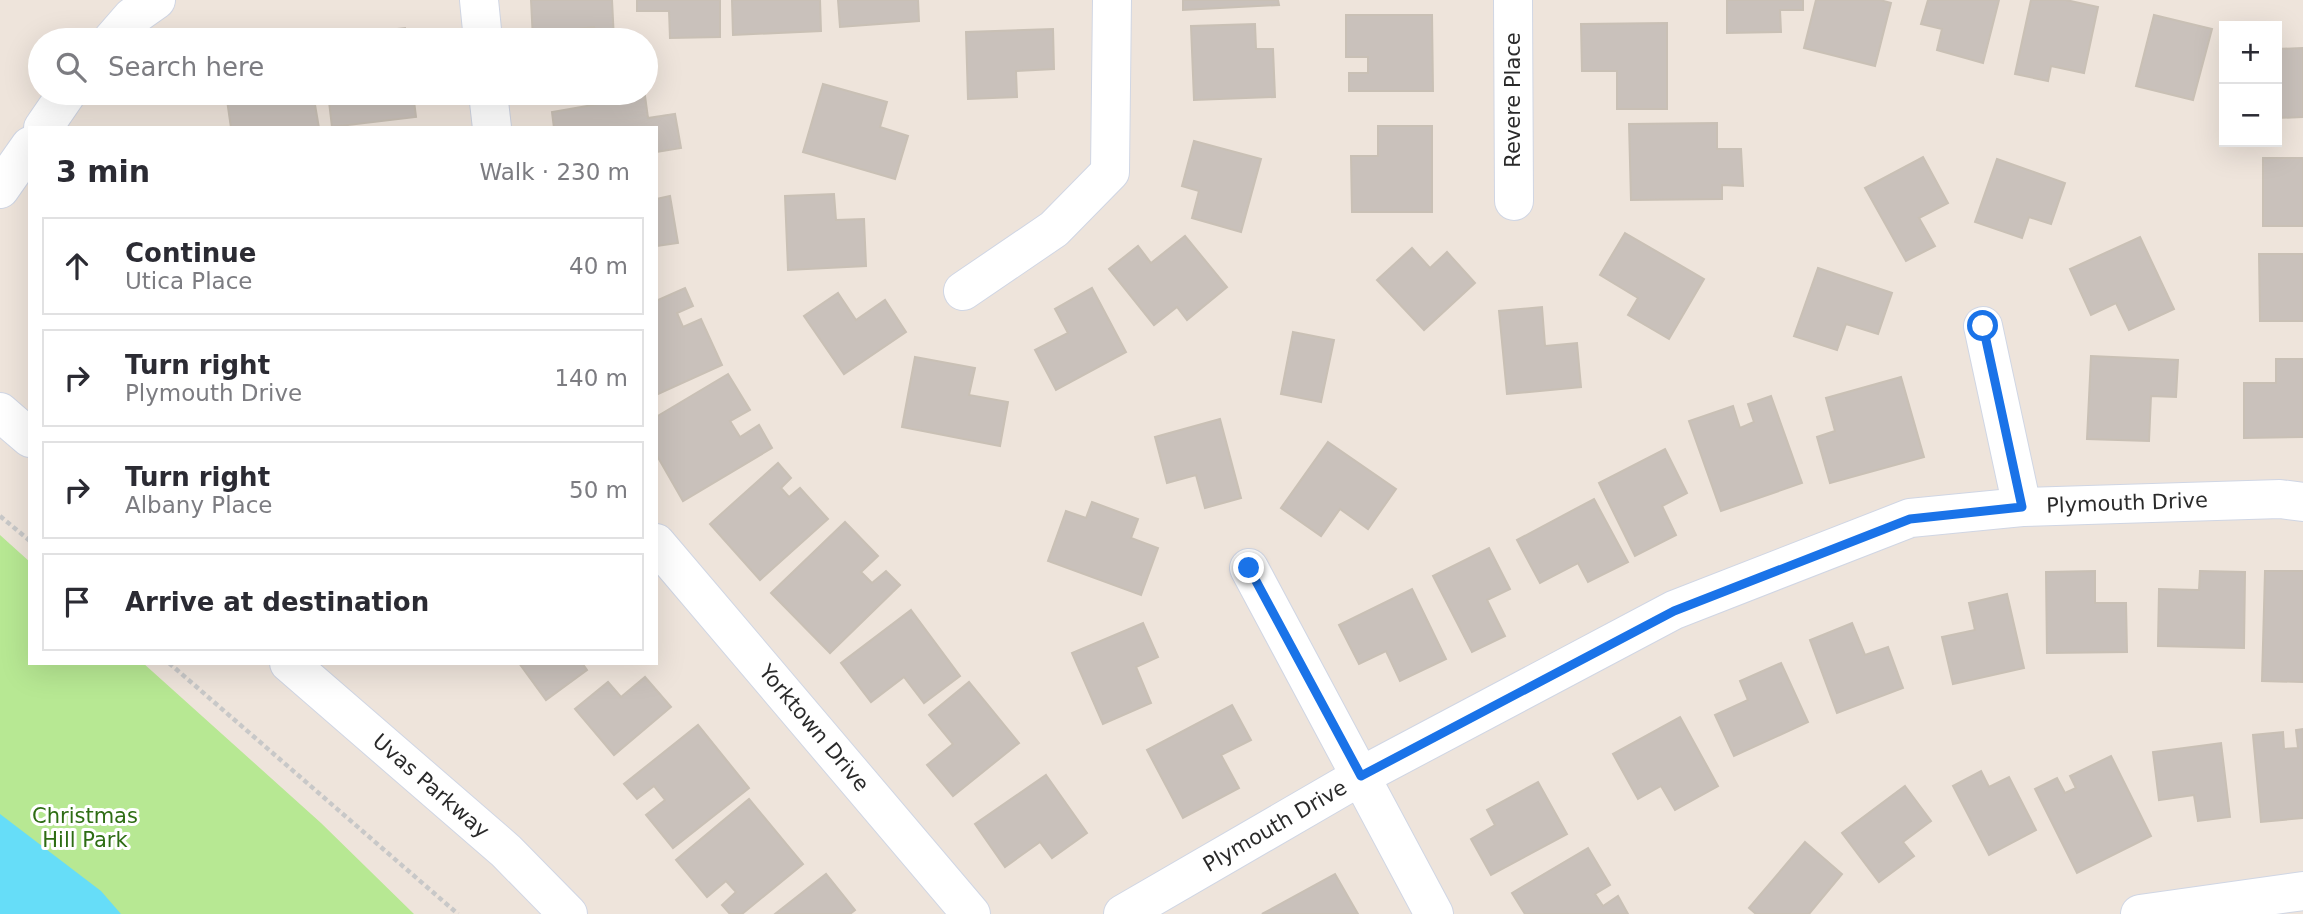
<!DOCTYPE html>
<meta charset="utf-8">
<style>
body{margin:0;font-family:"DejaVu Sans",sans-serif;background:#f7f7f7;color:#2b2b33}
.controls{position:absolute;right:21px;top:21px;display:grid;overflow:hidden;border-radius:0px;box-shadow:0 7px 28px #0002}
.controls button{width:63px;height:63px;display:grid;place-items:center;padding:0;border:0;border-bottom:2px solid #e1e1e2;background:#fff;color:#2b2b33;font:35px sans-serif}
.stop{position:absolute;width:21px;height:21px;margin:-16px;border:5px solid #1a73e8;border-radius:50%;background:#fff}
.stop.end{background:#1a73e8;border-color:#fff;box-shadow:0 2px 7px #0008}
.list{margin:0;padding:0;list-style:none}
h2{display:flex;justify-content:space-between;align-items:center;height:91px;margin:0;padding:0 28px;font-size:30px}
h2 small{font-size:23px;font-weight:400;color:#7c7c81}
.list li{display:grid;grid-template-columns:46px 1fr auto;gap:21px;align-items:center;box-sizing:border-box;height:98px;margin:0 14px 14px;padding:0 14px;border:2px solid #e1e1e2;border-radius:0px}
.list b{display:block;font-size:26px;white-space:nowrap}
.list p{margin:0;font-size:23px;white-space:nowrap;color:#7c7c81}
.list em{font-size:23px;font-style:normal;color:#7c7c81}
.icon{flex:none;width:38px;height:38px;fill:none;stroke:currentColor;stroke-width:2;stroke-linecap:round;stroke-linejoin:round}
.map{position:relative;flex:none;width:2303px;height:914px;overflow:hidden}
.search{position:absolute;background:#fff;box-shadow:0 7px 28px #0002;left:28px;top:28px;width:630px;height:77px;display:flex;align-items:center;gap:18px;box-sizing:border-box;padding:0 24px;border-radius:38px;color:#7c7c81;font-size:26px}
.panel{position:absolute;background:#fff;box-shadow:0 7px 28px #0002;left:28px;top:126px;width:630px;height:539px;border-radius:0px}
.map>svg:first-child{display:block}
</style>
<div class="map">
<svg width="2303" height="914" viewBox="0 0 2303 914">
<rect width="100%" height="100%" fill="#eee4db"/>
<path fill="#b7e893" d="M0,535L30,562V663H143L321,823L414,914H0Z"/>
<path fill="#66ddf8" d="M0,814L101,891L121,914H0Z"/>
<g fill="#c9c1bb" stroke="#c9c0b5" stroke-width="2">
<path d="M531,0H612L614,40H595L594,27L578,29V40H533Z"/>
<path d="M637,0H720V37L670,38L669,11H637Z"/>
<path d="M732,0H820L821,31L733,35Z"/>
<path d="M838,0H918L919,21L840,27Z"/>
<path d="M1183,0H1278L1279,5L1183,10Z"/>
<path d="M1727,0H1803V10H1780L1781,32L1727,33Z"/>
<path d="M1816,0H1880L1891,3L1875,66L1804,48Z"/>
<path d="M1928,0H1999L1983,63L1937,50L1942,29L1921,24Z"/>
<path d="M2031,0H2066L2098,7L2084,73L2051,66L2048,81L2015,74Z"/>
<path d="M1346,15H1432L1433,91H1349V73H1368V57H1346Z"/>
<path d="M2154,15L2212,29L2193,100L2136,86Z"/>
<path d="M1667,23V109H1617V71H1582L1581,24Z"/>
<path d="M1255,24L1256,49H1273L1275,97L1194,100L1191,26Z"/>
<path d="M405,28L407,40H363V33Z"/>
<path d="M1053,29L1054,69L1016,71L1017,97L968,99L966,32Z"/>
<path d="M348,36L349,40H322V39Z"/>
<path d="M2303,48V117L2277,118V49Z"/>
<path d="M823,84L887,102L880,127L908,136L895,179L803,152Z"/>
<path d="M226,93H313L319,128H231Z"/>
<path d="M328,93H413L416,117L332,127Z"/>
<path d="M645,96L648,118L675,114L681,148L656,152V128H554L552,112Z"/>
<path d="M1717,123V149H1741L1743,186L1722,185V199L1631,200L1629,124Z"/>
<path d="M1378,126H1432V212H1352L1351,156H1378Z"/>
<path d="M1194,141L1261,159L1241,232L1192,218L1199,191L1182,186Z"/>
<path d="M1923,157L1948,203L1919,218L1935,246L1906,261L1865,188Z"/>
<rect x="2263" y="158" width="40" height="68"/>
<path d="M1997,159L2065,183L2051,224L2029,217L2022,238L1975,222Z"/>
<path d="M834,194L836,220L864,219L866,266L788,270L785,196Z"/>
<path d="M670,196L678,243L656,246V199Z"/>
<path d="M1625,233L1704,279L1669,339L1628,315L1638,298L1600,275Z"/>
<path d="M1185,236L1227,287L1187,320L1177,307L1154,325L1109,269L1138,246L1151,263Z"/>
<path d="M2140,237L2174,309L2129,330L2116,303L2091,315L2070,269Z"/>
<path d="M1412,248L1430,268L1447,252L1475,283L1424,330L1377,280Z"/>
<path d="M2259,254H2303V321H2260Z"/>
<path d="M1818,268L1892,293L1878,334L1846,324L1837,350L1794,336Z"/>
<path d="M685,288L693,306L677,313L683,327L701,319L722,365L656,395V301Z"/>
<path d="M1092,288L1126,352L1056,390L1035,350L1068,333L1055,309Z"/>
<path d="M838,293L856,320L885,300L906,332L844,374L804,316Z"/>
<path d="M1542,307L1545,346L1577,343L1581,387L1507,394L1499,311Z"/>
<path d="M1293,332L1334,340L1321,402L1281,394Z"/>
<path d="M2091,356L2178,360L2176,397L2151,396L2149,441L2087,439Z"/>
<path d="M915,357L975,368L969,395L1008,402L1000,446L902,427Z"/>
<path d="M2276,359H2303V437L2244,438V383H2276Z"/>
<path d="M728,374L750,410L730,421L740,437L759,425L772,448L683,501L656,454V417Z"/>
<path d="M1901,377L1924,457L1830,483L1817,437L1835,431L1826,398Z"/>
<path d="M1771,396L1802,483L1721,511L1689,421L1733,406L1740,428L1754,422L1748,404Z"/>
<path d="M1220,419L1241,498L1205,508L1196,475L1167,483L1155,437Z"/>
<path d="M1328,442L1396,489L1368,529L1340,509L1321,536L1281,508Z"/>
<path d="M1665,449L1687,493L1662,506L1676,535L1635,556L1599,483Z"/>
<path d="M778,463L791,478L781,488L789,497L800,488L828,519L760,580L710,524Z"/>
<path d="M1594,499L1628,562L1588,582L1578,563L1540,583L1517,540Z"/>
<path d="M1092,502L1138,519L1131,538L1158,548L1141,595L1048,561L1066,511L1086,518Z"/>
<path d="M845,522L878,556L861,572L872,583L886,571L900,585L830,653L771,593Z"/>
<path d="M1489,548L1510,589L1487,600L1505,636L1472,652L1433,576Z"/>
<path d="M2095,571V603H2126L2127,652L2047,653L2046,572Z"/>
<path d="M2200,571L2245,572L2244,648L2158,646L2159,589L2199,590Z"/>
<path d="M2265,571H2303V682L2262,681Z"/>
<path d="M1412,589L1446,659L1400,681L1386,651L1359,664L1339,625Z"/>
<path d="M2007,594L2024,668L1953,684L1942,637L1975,630L1969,603Z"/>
<path d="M911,610L960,676L924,703L904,677L871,702L841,663Z"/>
<path d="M1143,623L1158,657L1136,667L1151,703L1103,724L1072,653Z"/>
<path d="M1852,623L1865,655L1888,647L1903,688L1837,713L1810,640Z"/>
<path d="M519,663H582L587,670L546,700Z"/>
<path d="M1781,663L1808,722L1734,756L1715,715L1748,700L1740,681Z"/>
<path d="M645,677L671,707L614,755L575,709L608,682L621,697Z"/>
<path d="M969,682L1019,743L953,796L927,765L953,744L929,715Z"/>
<path d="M1232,705L1251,740L1221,755L1239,788L1183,818L1147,750Z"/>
<path d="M1680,717L1718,786L1675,810L1661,786L1638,799L1613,754Z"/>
<path d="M698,725L749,788L673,848L646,815L665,800L654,786L637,799L624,784Z"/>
<path d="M2303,729V818L2261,822L2253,735L2283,732L2284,749L2298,748L2296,730Z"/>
<path d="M2221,743L2230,817L2198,821L2194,795L2159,800L2153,752Z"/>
<path d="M2111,756L2151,836L2077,873L2035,789L2057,778L2065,793L2076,788L2070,776Z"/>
<path d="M1981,771L1989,787L2009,777L2036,830L1989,855L1953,786Z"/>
<path d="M1046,775L1087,833L1052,858L1040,842L1005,867L975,824Z"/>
<path d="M1538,782L1567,834L1491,875L1471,839L1495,825L1487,810Z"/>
<path d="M1905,786L1931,821L1903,842L1914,856L1879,882L1842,833Z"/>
<path d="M749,799L803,864L742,914H730L722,905L736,892L726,881L707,897L676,860Z"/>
<path d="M1805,842L1842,874L1809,914H1756L1749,908Z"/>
<path d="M1588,848L1610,885L1595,894L1603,906L1618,896L1628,914H1525L1512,893Z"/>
<path d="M826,874L855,910L850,914H775Z"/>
<path d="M1335,874L1358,914H1262Z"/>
</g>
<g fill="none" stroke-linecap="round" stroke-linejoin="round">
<defs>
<g id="street">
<path d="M479,0L483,40"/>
<path d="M1513,0L1514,201"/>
<path d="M488,93L492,128"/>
<path d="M963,291L1054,229L1110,172L1112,0"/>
<path d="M1983,326L2022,507"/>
<path d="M656,543L971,914"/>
<path d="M1249,568L1434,914"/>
<path d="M1123,914L1361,776L1674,610L1910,518L2022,507L2280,499L2303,502"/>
<path d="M2140,914L2303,891"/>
</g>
<g id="secondary">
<path d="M112,40L132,17L156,0"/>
<path d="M43,128L67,93"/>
<path d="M0,189L30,146"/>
<path d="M0,412L30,438"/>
<path d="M289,663L506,851L568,914"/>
</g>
</defs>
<use href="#street" stroke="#d0d6e4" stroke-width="40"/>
<use href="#secondary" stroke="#d0d6e4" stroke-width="40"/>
<g stroke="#c8c8c8" stroke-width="4.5" stroke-dasharray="5 3.5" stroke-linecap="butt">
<path d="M0,516L30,541"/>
<path d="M169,663L458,914"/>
</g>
<use href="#street" stroke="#fff" stroke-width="38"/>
<use href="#secondary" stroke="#fff" stroke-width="38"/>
</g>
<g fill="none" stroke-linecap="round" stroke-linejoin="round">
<path stroke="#1a73e8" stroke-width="9" d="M1249,568L1361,776L1674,611L1910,519L2022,507L1983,326"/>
</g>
<g text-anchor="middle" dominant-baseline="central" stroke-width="6" stroke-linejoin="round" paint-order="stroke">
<g font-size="21" fill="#2a2a2a" stroke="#fff">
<text transform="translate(1513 100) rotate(-90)">Revere Place</text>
<text transform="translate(2127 503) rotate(-2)">Plymouth Drive</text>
<text transform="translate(814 728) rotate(50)">Yorktown Drive</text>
<text transform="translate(431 786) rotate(41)">Uvas Parkway</text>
<text transform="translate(1275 826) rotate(-30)">Plymouth Drive</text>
</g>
<g font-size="21" fill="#2e6d14" stroke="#fff">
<text x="85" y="816">Christmas<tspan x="85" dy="24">Hill Park</tspan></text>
</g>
</g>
</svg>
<div class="controls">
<button>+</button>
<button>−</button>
</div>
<div class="stop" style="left:1983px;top:326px"></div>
<div class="stop end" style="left:1249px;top:568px"></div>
<div class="search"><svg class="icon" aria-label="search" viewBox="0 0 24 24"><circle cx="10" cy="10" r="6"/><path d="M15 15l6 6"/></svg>Search here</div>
<section class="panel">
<h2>3 min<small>Walk · 230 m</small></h2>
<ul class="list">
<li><svg class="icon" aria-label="ahead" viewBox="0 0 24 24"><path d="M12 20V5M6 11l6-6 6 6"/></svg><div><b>Continue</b><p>Utica Place</p></div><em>40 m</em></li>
<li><svg class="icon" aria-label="right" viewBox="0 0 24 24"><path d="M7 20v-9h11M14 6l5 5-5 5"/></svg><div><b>Turn right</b><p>Plymouth Drive</p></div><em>140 m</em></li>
<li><svg class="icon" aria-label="right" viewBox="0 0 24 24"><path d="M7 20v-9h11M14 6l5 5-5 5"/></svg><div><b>Turn right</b><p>Albany Place</p></div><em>50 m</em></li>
<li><svg class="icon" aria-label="arrive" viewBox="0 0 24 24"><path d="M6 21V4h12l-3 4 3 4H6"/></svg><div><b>Arrive at destination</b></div></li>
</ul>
</section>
</div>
